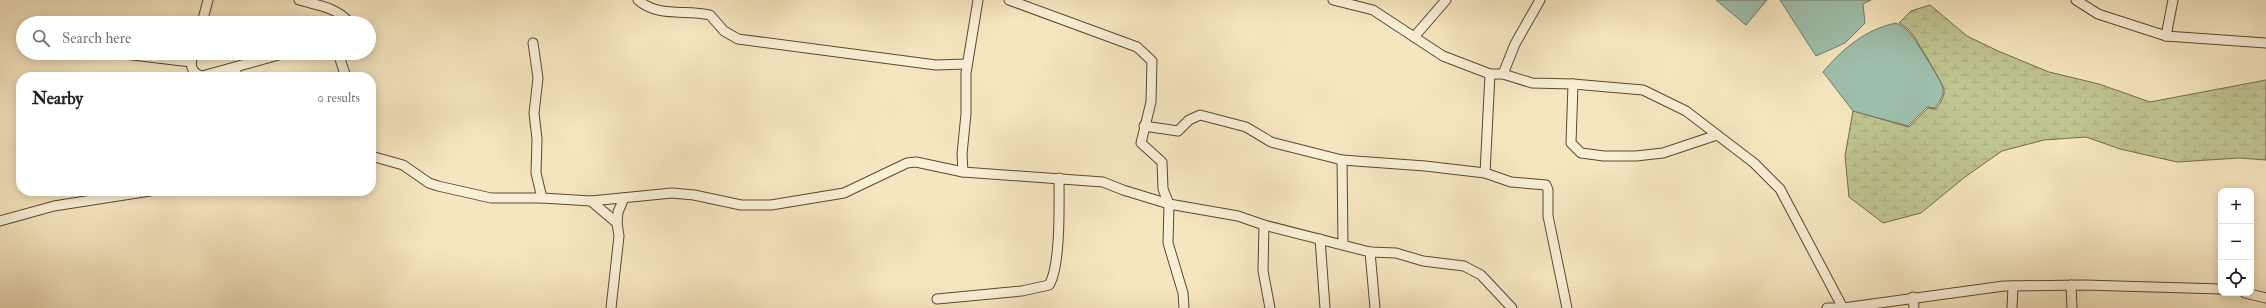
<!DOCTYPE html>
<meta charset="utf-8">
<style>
body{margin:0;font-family:"IM FELL Double Pica",serif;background:#f6f6f6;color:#202124}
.controls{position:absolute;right:12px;bottom:12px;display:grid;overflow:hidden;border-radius:8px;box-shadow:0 2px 10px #0003}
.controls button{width:36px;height:36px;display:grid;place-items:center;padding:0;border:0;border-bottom:1px solid #e0e0e0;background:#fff;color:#202124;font:20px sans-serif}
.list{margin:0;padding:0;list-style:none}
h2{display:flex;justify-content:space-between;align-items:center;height:52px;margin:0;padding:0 16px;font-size:17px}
h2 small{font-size:13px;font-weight:400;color:#757577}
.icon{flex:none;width:22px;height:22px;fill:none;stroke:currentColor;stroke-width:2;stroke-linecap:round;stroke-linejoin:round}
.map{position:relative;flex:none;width:2266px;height:308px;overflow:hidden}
.search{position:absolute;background:#fff;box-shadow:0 2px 10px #0003;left:16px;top:16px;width:360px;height:44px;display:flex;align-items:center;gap:10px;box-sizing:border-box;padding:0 14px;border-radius:22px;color:#757577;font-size:15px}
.panel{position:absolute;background:#fff;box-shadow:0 2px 10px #0003;left:16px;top:72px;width:360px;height:124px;border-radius:16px}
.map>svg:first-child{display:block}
</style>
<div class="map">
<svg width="2266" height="308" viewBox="0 0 2266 308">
<defs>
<pattern id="wetland-marsh" width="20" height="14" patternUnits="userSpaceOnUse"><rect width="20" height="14" fill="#bfc490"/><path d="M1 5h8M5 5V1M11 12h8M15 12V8" fill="none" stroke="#a4a87a"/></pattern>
</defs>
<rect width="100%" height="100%" fill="#f6e6c0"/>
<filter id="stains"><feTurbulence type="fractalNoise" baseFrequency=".005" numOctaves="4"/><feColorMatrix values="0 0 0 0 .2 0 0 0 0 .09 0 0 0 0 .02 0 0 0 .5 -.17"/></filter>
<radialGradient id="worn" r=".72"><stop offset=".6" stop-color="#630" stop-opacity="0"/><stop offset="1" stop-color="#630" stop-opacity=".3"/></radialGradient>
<path fill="url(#wetland-marsh)" stroke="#736c48" d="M1930,5L1967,36L1998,51L2049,72L2099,84L2150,102L2266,80V160L2239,158L2177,162L2120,149L2086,137L2044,140L2002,151L1965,177L1921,213L1883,223L1849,197L1845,156L1853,111L1909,127L1928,108L1936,109C1940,103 1945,97 1944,89C1943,84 1914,35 1909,30C1906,27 1902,25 1899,23L1911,11Z"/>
<g fill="#9ec0ac" stroke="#6e7b67">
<path d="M1716,0H1767L1746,25Z"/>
<path d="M1780,0H1871L1863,4L1865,23L1845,43L1816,56Z"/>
<path d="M1896,23C1899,25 1904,27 1907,30C1912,34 1942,82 1943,88C1944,96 1939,102 1935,108L1927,107L1908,126L1853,111L1823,72C1842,49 1866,29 1896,23Z"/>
</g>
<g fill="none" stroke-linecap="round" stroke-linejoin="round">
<defs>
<g id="minor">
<path d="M299,0C317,5 335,7 348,21V23"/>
<path d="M638,0C658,18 686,9 710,15L724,31L738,39L936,65L967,64"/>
<path d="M1009,0L1137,47L1152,61L1151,102L1141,143L1162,162L1163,189L1169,204L1168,243L1183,293L1184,308"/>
<path d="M1333,0L1373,10L1443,56L1490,74H1503L1532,83L1573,84L1643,90L1686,111L1754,163L1780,189L1843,308"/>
<path d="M2076,0L2098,14L2166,36L2266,43"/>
<path d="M202,23L208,0"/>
<path d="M2166,36L2173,0"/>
<path d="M1414,37L1446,0"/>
<path d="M533,43L538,78L534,113L537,139L536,173L542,198"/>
<path d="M116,53L191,62"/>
<path d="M193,53C190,64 190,73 202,76L286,53"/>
<path d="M338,53L346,77"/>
<path d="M235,67L237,77"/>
<path d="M1503,74L1515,44L1540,0"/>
<path d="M1573,84L1571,143L1581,153L1604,156H1636L1663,153L1717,135"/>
<path d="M1144,126L1178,131L1189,120L1200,115L1246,127L1271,142L1342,160L1343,244"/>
<path d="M371,156L403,165L429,183L438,186L491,198H542L591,201L672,193L694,195L741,205H771L844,193L907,163L916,162L963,172L1103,182L1123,190L1169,204L1238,216L1264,225L1370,252L1396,253L1423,261L1464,266L1481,275L1512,308"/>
<path d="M1342,160L1425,166L1485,173L1511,182L1546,185L1548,190V216L1567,308"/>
<path d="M963,172L962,154L966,114V73L978,0"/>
<path d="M1485,173L1490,74"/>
<path d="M591,201L617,223"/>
<path d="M0,221L54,206L150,191"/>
<path d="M1264,225L1263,271L1270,308"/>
<path d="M1320,239L1325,308"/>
<path d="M1370,252L1375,308"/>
<path d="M2071,285L2072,308"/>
<path d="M2245,293L2266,298"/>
<path d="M1913,297L1914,308"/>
<path d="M937,299L1022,291L1049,285C1061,266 1059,202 1059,178"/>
<path d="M611,308L619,236L617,223L618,212L624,198"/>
<path d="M1827,308H1843L2004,286L2084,285L2221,289"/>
<path d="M2012,308L2013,286"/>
</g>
</defs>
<use href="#minor" stroke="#5b4830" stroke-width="11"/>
<use href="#minor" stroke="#f9efd6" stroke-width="9"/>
</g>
<rect width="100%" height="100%" filter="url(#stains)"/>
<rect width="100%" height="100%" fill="url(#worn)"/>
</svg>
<div class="controls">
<button>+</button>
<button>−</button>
<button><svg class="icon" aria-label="locate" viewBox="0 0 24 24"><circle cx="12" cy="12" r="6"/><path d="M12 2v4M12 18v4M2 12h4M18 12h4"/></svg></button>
</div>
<div class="search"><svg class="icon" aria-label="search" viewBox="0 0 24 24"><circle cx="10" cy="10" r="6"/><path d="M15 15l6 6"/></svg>Search here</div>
<section class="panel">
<h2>Nearby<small>0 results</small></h2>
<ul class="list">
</ul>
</section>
</div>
